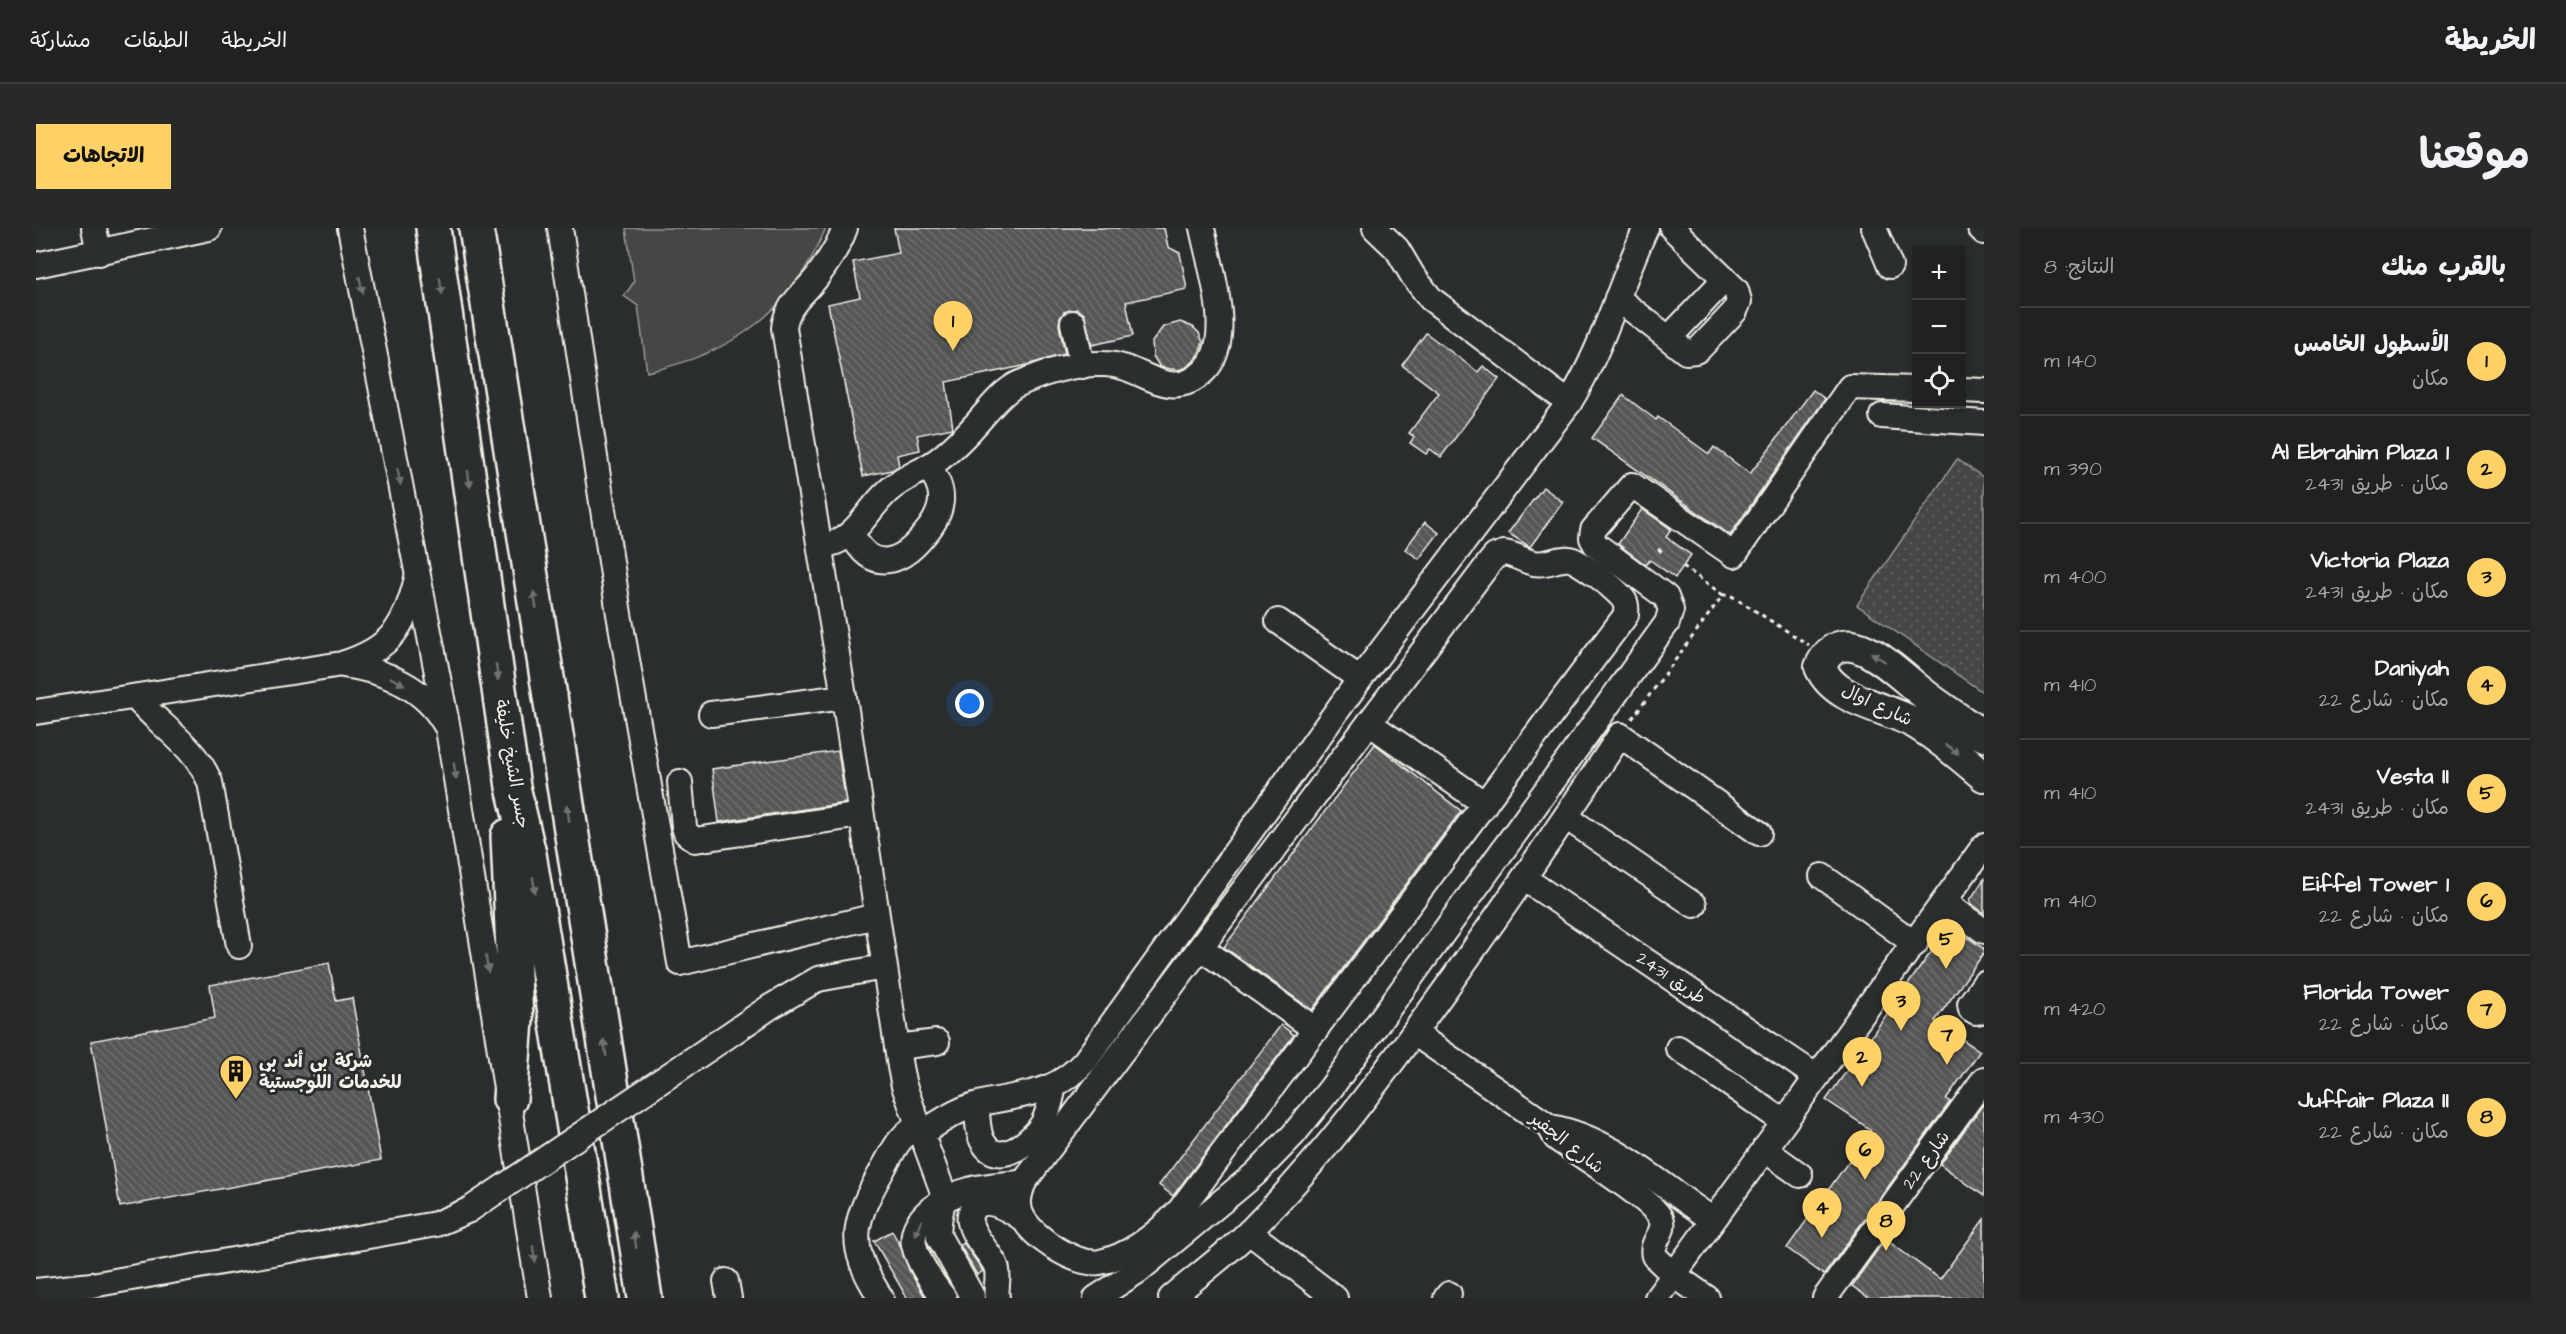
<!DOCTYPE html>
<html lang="ar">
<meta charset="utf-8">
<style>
body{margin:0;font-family:"Architects Daughter","Playpen Sans Arabic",sans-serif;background:#282a2a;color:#f1f3f6;direction:rtl}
.controls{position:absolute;right:18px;top:18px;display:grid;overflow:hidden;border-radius:0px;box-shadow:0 3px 9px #0003}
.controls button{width:54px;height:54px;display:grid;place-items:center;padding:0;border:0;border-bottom:2px solid #3d3f40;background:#202222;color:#f1f3f6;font:30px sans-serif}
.you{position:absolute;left:934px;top:476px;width:21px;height:21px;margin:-15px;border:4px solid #fff;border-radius:50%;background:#1a73e8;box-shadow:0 0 0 9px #1a73e833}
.badge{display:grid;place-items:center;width:39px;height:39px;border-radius:50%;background:#ffd166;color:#111;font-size:20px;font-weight:700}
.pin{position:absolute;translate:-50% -50px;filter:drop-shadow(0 2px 3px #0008)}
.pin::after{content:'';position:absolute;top:32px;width:21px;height:18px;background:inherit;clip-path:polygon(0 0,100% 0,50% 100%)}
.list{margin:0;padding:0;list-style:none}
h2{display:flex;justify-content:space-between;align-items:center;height:78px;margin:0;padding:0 24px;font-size:26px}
h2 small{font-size:20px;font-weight:400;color:#a2a4a5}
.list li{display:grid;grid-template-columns:39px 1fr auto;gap:18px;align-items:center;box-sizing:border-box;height:108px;padding:0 24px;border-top:2px solid #3d3f40}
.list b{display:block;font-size:22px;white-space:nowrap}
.list p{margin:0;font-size:20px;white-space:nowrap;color:#a2a4a5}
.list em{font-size:20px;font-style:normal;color:#a2a4a5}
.icon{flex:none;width:33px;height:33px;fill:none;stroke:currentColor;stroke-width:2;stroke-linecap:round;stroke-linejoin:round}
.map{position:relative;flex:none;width:1948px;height:1070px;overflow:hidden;direction:ltr;border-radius:0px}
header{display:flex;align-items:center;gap:36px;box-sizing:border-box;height:84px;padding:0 30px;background:#202222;border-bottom:2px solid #3d3f40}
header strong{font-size:28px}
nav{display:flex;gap:33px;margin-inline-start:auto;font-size:21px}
.intro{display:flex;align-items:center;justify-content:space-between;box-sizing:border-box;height:144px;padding:0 36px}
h1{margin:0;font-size:42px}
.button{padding:15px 27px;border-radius:0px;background:#ffd166;color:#111;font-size:21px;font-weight:700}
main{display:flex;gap:36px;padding:0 36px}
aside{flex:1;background:#202222;border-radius:0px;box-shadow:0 3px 9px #0003}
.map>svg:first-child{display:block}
</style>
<header>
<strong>الخريطة</strong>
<nav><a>الخريطة</a><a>الطبقات</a><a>مشاركة</a></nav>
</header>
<div class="intro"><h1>موقعنا</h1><a class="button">الاتجاهات</a></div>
<main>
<aside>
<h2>بالقرب منك<small>النتائج: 8</small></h2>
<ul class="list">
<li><span class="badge">1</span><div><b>الأسطول الخامس</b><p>مكان</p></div><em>140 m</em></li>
<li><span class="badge">2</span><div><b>Al Ebrahim Plaza 1</b><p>مكان · طريق 2431</p></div><em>390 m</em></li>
<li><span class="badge">3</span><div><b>Victoria Plaza</b><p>مكان · طريق 2431</p></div><em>400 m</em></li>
<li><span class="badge">4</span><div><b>Daniyah</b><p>مكان · شارع 22</p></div><em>410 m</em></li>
<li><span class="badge">5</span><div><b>Vesta II</b><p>مكان · طريق 2431</p></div><em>410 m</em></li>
<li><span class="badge">6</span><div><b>Eiffel Tower 1</b><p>مكان · شارع 22</p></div><em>410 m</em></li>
<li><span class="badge">7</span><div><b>Florida Tower</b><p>مكان · شارع 22</p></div><em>420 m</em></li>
<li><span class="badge">8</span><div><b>Juffair Plaza II</b><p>مكان · شارع 22</p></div><em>430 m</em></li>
</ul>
</aside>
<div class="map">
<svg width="1948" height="1070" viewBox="0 0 1948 1070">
<defs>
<pattern id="park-dots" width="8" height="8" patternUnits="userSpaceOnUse" patternTransform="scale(1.5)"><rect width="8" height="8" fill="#444645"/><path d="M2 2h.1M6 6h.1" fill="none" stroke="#606160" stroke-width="1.8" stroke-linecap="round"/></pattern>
<pattern id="building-back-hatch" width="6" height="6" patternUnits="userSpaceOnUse" patternTransform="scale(1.5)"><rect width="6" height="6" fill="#555756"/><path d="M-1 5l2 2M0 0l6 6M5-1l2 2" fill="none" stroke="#6e706e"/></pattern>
</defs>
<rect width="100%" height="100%" fill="#2a2d2e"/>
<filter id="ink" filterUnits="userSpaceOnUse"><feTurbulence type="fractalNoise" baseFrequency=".0167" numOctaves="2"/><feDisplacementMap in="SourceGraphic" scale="12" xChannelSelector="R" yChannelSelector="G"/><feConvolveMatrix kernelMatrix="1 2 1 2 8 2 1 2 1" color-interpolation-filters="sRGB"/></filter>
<g filter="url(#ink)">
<path fill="url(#park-dots)" stroke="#9c9c96" stroke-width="1.5" d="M1921,231L1948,250V465L1821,377Z"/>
<path fill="#444645" stroke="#9c9c96" stroke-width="1.5" d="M590,0H790C755,83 699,125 611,144L602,78L588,68L598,54Z"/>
<g fill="url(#building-back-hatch)" stroke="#f4f1e8" stroke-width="1.5">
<path d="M858,0H1128L1132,19L1144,25L1151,61L1090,74L1097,108L1056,117L1048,86L1041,81L1028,84L1024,90L1023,97L1029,126L987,138L910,154L917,200L881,207L884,222L861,227L863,238L856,242L827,248L792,76L824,69L817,34L863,25Z"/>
<path d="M1144,94L1157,99L1163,105L1167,114L1164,123L1158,133L1149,140L1141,142L1124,139L1117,128L1116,114L1127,99Z"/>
<path d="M1390,105L1442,144L1447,138L1463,151L1405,229L1394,221L1390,226L1374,215L1378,209L1373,205L1403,165L1366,137Z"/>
<path d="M1777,162L1789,171L1694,307L1556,210L1587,167L1620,192L1622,189L1673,226L1678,219L1714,246Z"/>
<path d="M1507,259L1527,274L1494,319L1472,305Z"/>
<path d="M1606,281L1635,301L1630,309L1655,327L1639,350L1614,332L1610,337L1582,316Z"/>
<path d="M1389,294L1403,305L1383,331L1369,321Z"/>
<path d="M1339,516L1425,583L1276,782L1188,719Z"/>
<path d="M802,523L810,575L683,594L676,541Z"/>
<path d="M1948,651V685L1936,676L1934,672Z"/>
<path d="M1928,707L1948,721V725L1899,793L1944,823L1910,871L1914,874L1788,1047L1751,1020L1835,902L1790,872L1900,717L1902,719L1908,712L1913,716L1918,709L1924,714Z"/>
<path d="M293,735L300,773L316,770L345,932L84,979L55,813L179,790L174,757Z"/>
<path d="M1245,797L1258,807L1137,968L1123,957Z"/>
<path d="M1948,875V968L1904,936Z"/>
<path d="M1948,991V1070H1833L1816,1058L1849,1011L1904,1051Z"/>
<path d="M856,1003L864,1017L874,1044L890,1070H871L838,1013Z"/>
<path d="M928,1015L947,1043L941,1047L924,1017Z"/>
</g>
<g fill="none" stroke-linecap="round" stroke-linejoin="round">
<defs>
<g id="minor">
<path d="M58,0L63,25"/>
<path d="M314,0L412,501L504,1070"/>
<path d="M524,0L583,386L644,735L840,688"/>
<path d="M809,0C803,18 792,34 781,49C768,66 750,77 748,100L808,469L864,839L868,858L907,964C908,980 900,993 903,1009L936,1068"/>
<path d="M1339,0L1361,21L1377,48L1395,71L1533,175"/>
<path d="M1838,0L1854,38"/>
<path d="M1944,0L1948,4"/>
<path d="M0,37L173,0"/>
<path d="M1581,70L1650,124L1660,123L1664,120L1699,83L1703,73L1700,62L1636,0"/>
<path d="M1037,95L1046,138"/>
<path d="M1633,110L1689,51"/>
<path d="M1926,162L1948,163"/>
<path d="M1846,188L1948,195"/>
<path d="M816,306C835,346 865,336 888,307C896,298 904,285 905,273C906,259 900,249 891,239"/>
<path d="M784,318C820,314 828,285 852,263C867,249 886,244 902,232C918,220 934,203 947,188C957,177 967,164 980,157C1006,145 1039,135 1068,136C1106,136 1133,177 1168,143C1200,112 1174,40 1166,0"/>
<path d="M1468,325C1479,326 1487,333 1498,335C1511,338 1522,329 1534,331C1544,333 1585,364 1589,374C1591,378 1590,382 1590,387L1144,982C1123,1004 1095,1028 1064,1034C1040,1038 998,1010 987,990C980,978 983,966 988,954L1454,334L1459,328Z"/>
<path d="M1242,393L1324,451"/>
<path d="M308,437C348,442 389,460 409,496"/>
<path d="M99,469C125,499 158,517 174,554L203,718"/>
<path d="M0,484L306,436C355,421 369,399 381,350"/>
<path d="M675,486L808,469"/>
<path d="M1333,495L1449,576"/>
<path d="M644,554L648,599L650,605L659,612L825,587"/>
<path d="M1530,589L1658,677"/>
<path d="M1786,648L1879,716"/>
<path d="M1489,651L1781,849"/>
<path d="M1908,674L1948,703"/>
<path d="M1165,720L1280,802"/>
<path d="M1948,756L1934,776L1935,781L1940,784L1946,783L1948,779"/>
<path d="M1378,805L1514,899L1520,910C1540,925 1620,973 1626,993C1629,1005 1614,1015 1618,1028L1638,1047L1671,1070"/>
<path d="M687,811L734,779L782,751L848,739"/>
<path d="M861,819L901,814"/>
<path d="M1642,820L1748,894"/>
<path d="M940,877C942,888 941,904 947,914C963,942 997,912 1007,895C1013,884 1015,871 1018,858"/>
<path d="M1514,899C1575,909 1625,958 1676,991"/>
<path d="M885,906C902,895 919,883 939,877C982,865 1016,870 1049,833L1324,451L1533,175C1567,121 1583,58 1610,0"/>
<path d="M1728,921L1764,947"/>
<path d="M1213,1004L1299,1070"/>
<path d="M690,1053L693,1070"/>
<path d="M0,1063L56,1057L400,996L433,982"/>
<path d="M845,1070C809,1015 817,994 848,939C859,920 863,907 883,898"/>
<path d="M908,1070C897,1056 882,1034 878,1017C873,989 909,968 933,962C950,957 970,957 988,954"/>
<path d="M961,1070C959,1059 964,1049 960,1038C953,1023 937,1010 934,994C933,990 934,985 937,981C950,966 975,983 987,991"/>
<path d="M1060,1070L1102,1043L1219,946L1257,907L1295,860L1631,395L1635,382L1630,369L1560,317L1556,310L1557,302L1596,257L1698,327L1814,159L1880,161"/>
<path d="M1135,1070C1161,1048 1190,1027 1215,1002C1284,932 1343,853 1401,773C1464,685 1525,597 1584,507L1723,605"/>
<path d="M1410,1070L1413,1066"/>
<path d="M1621,1070L1948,618"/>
<path d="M1789,1070L1948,851"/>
</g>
<path id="major" d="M1948,508C1928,494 1907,481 1888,466C1863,448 1808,385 1784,439C1800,475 1851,478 1882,497C1905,511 1927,530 1948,548"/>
<g id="highway">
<path d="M397,0L477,559L493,626L566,1070"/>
<path d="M440,0L609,1070"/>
<path d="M472,608L480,792L474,871"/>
</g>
</defs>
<use href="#minor" stroke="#f4f1e8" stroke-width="28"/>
<use href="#major" stroke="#f4f1e8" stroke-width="34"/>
<use href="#highway" stroke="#f4f1e8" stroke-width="38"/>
<g stroke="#f4f1e8" stroke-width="3" stroke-dasharray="4.5 4.5" stroke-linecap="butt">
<path d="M1622,321L1627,325"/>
<path d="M1647,338L1687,367"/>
<path d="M1596,491L1687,367H1694L1773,417"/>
</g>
<use href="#minor" stroke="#2a2d2e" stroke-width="24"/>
<use href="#major" stroke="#2a2d2e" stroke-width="30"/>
<use href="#highway" stroke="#2a2d2e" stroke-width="33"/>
<defs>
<path id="minor-bridge" d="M433,982L687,811"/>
</defs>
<use href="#minor-bridge" stroke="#f4f1e8" stroke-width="28" stroke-linecap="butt"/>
<use href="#minor-bridge" stroke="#2a2d2e" stroke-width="24"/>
</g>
<defs><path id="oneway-solid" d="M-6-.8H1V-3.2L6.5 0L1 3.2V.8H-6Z" transform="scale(1.5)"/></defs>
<g fill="#71726f">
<use href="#oneway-solid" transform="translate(325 57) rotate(79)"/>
<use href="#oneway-solid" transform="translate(405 58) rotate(82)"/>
<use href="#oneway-solid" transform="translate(363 249) rotate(79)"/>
<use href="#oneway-solid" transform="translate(433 251) rotate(82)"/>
<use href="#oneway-solid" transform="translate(499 372) rotate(-99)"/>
<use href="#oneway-solid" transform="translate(1842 429) rotate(-147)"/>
<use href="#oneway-solid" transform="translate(461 444) rotate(82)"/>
<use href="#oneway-solid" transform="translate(361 453) rotate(28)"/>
<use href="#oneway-solid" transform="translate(1916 521) rotate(36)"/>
<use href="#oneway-solid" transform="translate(419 543) rotate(81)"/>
<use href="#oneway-solid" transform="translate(532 585) rotate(-99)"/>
<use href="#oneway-solid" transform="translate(498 657) rotate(81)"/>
<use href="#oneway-solid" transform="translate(451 736) rotate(81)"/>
<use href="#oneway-solid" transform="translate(569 820) rotate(-99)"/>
<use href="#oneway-solid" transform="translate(882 1000) rotate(113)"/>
<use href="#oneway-solid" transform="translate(599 1012) rotate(-99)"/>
<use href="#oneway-solid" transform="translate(498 1026) rotate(81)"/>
</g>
</g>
<defs>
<symbol id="building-pin" viewBox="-11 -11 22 30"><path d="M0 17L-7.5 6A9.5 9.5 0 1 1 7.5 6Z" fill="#ffd166" stroke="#2a2d2e"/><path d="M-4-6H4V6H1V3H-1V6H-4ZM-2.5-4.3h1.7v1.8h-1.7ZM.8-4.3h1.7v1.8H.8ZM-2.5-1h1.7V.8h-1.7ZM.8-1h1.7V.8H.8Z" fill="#111"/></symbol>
</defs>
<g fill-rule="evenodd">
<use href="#building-pin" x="181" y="824" width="38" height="52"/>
</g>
<g text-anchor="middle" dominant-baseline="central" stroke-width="6" stroke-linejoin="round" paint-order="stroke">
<g font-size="18" fill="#f4f1e8" stroke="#2a2d2e">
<text transform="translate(1841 477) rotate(25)">شارع اوال</text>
<text transform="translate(476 536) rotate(80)">جسر الشيخ خليفة</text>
<text transform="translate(1635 750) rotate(34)">طريق 2431</text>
<text transform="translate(1531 915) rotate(38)">شارع الجفير</text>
<text transform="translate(1890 932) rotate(-54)">شارع 22</text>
</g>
<g font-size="18" font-weight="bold" fill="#f4f1e8" stroke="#2a2d2e" text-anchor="start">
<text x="223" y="833">شركة بي أند بي<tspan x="223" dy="21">للخدمات اللوجستية</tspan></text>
</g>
</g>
</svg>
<div class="controls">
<button>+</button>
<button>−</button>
<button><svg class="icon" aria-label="locate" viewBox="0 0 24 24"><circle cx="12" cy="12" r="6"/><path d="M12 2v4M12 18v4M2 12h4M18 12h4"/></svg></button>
</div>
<div class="you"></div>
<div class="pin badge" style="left:917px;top:123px">1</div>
<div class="pin badge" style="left:1826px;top:859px">2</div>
<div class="pin badge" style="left:1865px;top:803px">3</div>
<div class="pin badge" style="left:1786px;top:1010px">4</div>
<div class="pin badge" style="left:1910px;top:741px">5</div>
<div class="pin badge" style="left:1829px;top:952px">6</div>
<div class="pin badge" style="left:1911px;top:837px">7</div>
<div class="pin badge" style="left:1850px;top:1023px">8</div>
</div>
</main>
